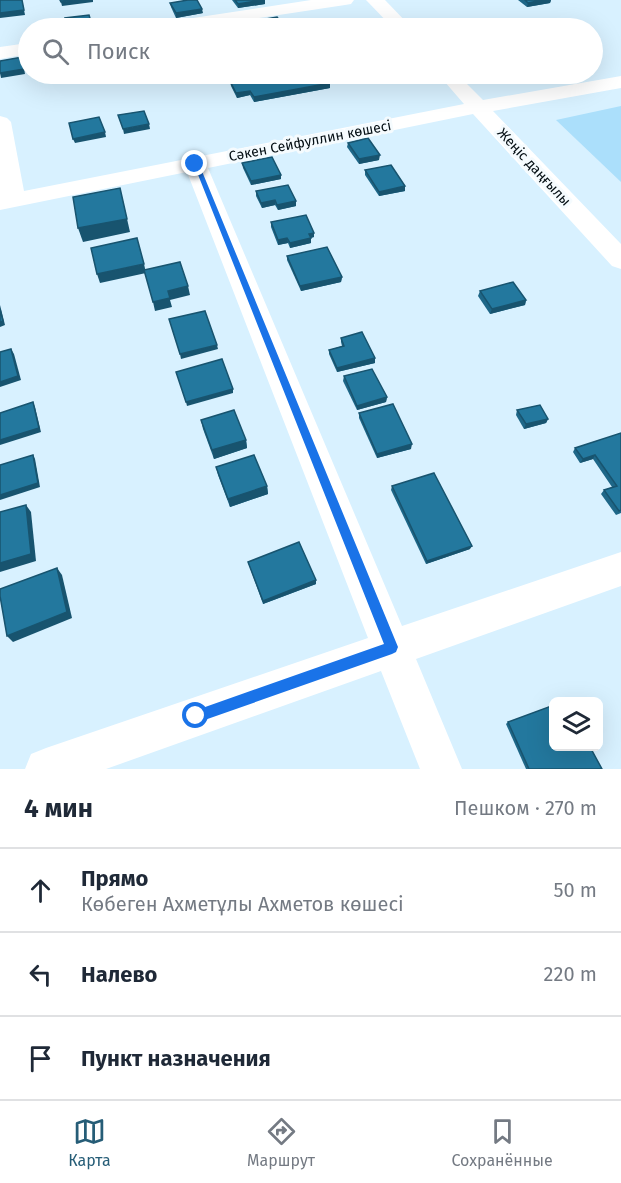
<!DOCTYPE html>
<html lang="ru">
<meta charset="utf-8">
<style>
body{margin:0;font-family:"Fira Sans",sans-serif;background:#f6f6f7;color:#1f2937}
.controls{position:absolute;right:18px;bottom:18px;display:grid;overflow:hidden;border-radius:9px;box-shadow:0 6px 24px #0002}
.controls button{width:54px;height:54px;display:grid;place-items:center;padding:0;border:0;border-bottom:2px solid #e0e1e3;background:#fff;color:#1f2937;font:30px sans-serif}
.stop{position:absolute;width:18px;height:18px;margin:-14px;border:4px solid #1a73e8;border-radius:50%;background:#fff}
.stop.end{background:#1a73e8;border-color:#fff;box-shadow:0 2px 6px #0008}
.list{margin:0;padding:0;list-style:none}
h2{display:flex;justify-content:space-between;align-items:center;height:78px;margin:0;padding:0 24px;font-size:26px}
h2 small{font-size:20px;font-weight:400;color:#747a83}
.list li{display:grid;grid-template-columns:39px 1fr auto;gap:18px;align-items:center;box-sizing:border-box;height:84px;padding:0 24px;border-top:2px solid #e0e1e3}
.list b{display:block;font-size:22px;white-space:nowrap}
.list p{margin:0;font-size:20px;white-space:nowrap;color:#747a83}
.list em{font-size:20px;font-style:normal;color:#747a83}
.icon{flex:none;width:33px;height:33px;fill:none;stroke:currentColor;stroke-width:2;stroke-linecap:round;stroke-linejoin:round}
.map{position:relative;flex:none;width:621px;height:769px;overflow:hidden}
.search{position:absolute;background:#fff;box-shadow:0 6px 24px #0002;left:18px;right:18px;top:18px;height:66px;display:flex;align-items:center;gap:15px;box-sizing:border-box;padding:0 21px;border-radius:33px;color:#747a83;font-size:22px}
.sheet{height:330px;background:#fff}
nav{display:flex;justify-content:space-around;align-items:center;box-sizing:border-box;height:84px;border-top:2px solid #e0e1e3;background:#fff;font-size:16px;color:#747a83}
nav a{display:grid;justify-items:center;gap:3px}
nav .on{color:#265d77}
.map>svg:first-child{display:block}
</style>
<div class="map">
<svg width="621" height="769" viewBox="0 0 621 769">
<rect width="100%" height="100%" fill="#d8f1ff"/>
<path fill="#abdffb" d="M621,106V182L556,120Z"/>
<g fill="none" stroke-linecap="round" stroke-linejoin="round">
<g fill="#fff" fill-rule="evenodd">
<path d="M311,0H354L351,4L345,5L192,28H151L154,24L160,23Z"/>
<path d="M366,0H385L412,28H393Z"/>
<path d="M28,43V54L0,59V47Z"/>
<path d="M438,74H457L483,100L621,76V88L493,111L621,244V269L612,266L473,114L208,168L402,626L621,552V586L416,659L462,769H420L381,671L106,769H25L31,754L46,748L368,638L187,172L0,210V116L7,118L11,122L24,191L464,104Z"/>
</g>
</g>
<g fill="#1e6788">
<path d="M232,0H265V4L238,8Z"/>
<path d="M518,0H551L550,3L527,7Z"/>
<path d="M170,3L203,13L176,18L171,7Z"/>
<path d="M240,74L330,83V88L254,102L250,95L237,98L231,86L230,81L241,79Z"/>
<path d="M348,143L379,160L359,164L347,147Z"/>
<path d="M242,163L281,175V179L251,185L243,168Z"/>
<path d="M365,170L405,186V191L379,196L365,175Z"/>
<path d="M256,191L296,201V206L278,210L275,205L262,208L256,196Z"/>
<path d="M271,222L314,233V237L311,238V243L290,248L288,243L278,245L271,227Z"/>
<path d="M287,256L342,277L341,282L301,291L287,260Z"/>
<path d="M480,291L526,300L525,305L490,314L478,296Z"/>
<path d="M341,338L375,363L337,372L329,354V350L342,346L341,342Z"/>
<path d="M344,376L387,397L386,402L357,410L343,381Z"/>
<path d="M517,410L548,419L546,423L524,429L516,415Z"/>
<path d="M359,413L411,449L377,458L359,418Z"/>
<path d="M201,420L246,440L247,448L214,459L203,429Z"/>
<path d="M621,433V513L616,515L601,494L604,490L612,487L593,459L580,463L573,452L575,448Z"/>
<path d="M216,467L267,486L268,494L230,507L218,475Z"/>
<path d="M392,486L470,549L426,564L391,490Z"/>
<path d="M248,562L316,580V584L263,604Z"/>
<path d="M508,722L602,769H526L506,724Z"/>
</g>
<g fill="#18546f">
<path d="M22,0L25,15L0,18V13Z"/>
<path d="M74,0H93V2L62,6L61,2Z"/>
<path d="M262,0H265V4L238,8V4Z"/>
<path d="M542,0H551L550,3L527,7L528,3Z"/>
<path d="M202,9L203,13L176,18V13Z"/>
<path d="M92,25L93,28H70Z"/>
<path d="M22,57L25,74L1,78L0,73Z"/>
<path d="M330,83V88L254,102V97Z"/>
<path d="M250,91V95L237,98L236,93Z"/>
<path d="M149,124L150,129L124,134L123,129Z"/>
<path d="M105,132L106,137L75,143L73,139Z"/>
<path d="M380,155L379,160L359,164V159Z"/>
<path d="M281,175V179L251,185V181Z"/>
<path d="M405,186V191L379,196V192Z"/>
<path d="M120,188L130,232L83,242L78,228Z"/>
<path d="M275,200V205L262,208L261,203Z"/>
<path d="M296,201V206L278,210L277,205Z"/>
<path d="M314,233V237L309,238V234Z"/>
<path d="M287,238L288,243L278,245V240Z"/>
<path d="M311,238V243L290,248V243Z"/>
<path d="M144,264L146,273L100,283L97,274Z"/>
<path d="M342,277L341,282L301,291L300,286Z"/>
<path d="M188,286L190,295L170,300L172,307L155,311L153,302L168,291Z"/>
<path d="M526,300L525,305L490,314L492,309Z"/>
<path d="M0,305L5,325L0,327Z"/>
<path d="M217,345L218,349L181,359L180,354Z"/>
<path d="M11,349L14,354L21,380L0,387V382Z"/>
<path d="M375,358V363L337,372V368Z"/>
<path d="M233,389V393L187,406L186,402Z"/>
<path d="M387,397L386,402L357,410V406Z"/>
<path d="M33,402L35,407L41,432L0,445V440Z"/>
<path d="M548,419L546,423L524,429L526,424Z"/>
<path d="M246,440L247,448L214,459L212,450Z"/>
<path d="M412,444L411,449L377,458V454Z"/>
<path d="M33,455L35,459L40,487L0,500V495Z"/>
<path d="M595,455L593,459L580,463L583,459Z"/>
<path d="M267,486L268,494L230,507L228,499Z"/>
<path d="M26,505L31,512L36,561L0,572V563Z"/>
<path d="M472,546L470,549L426,564L427,561Z"/>
<path d="M57,568L62,575L72,618L13,642L7,636Z"/>
<path d="M316,580V584L263,604V601Z"/>
</g>
<g fill="#23789e" stroke="#18546f" stroke-width="1.5">
<path d="M0,0H22L24,10L0,13Z"/>
<path d="M60,0H74L61,2Z"/>
<path d="M188,0H197L202,9L176,13L170,3Z"/>
<path d="M235,0H262L238,4Z"/>
<path d="M525,0H542L528,3Z"/>
<path d="M89,15L92,25L68,28L65,18Z"/>
<path d="M277,17L284,27L276,28H258L254,21Z"/>
<path d="M485,24L490,28H466Z"/>
<path d="M22,57L24,69L0,73V61Z"/>
<path d="M240,74H323L330,83L254,97L250,91L236,93L230,81L243,79Z"/>
<path d="M144,111L149,124L123,129L118,115Z"/>
<path d="M99,117L105,132L73,139L69,123Z"/>
<path d="M368,138L380,155L359,159L348,143Z"/>
<path d="M272,157L281,175L251,181L242,163Z"/>
<path d="M391,165L405,186L379,192L365,170Z"/>
<path d="M288,185L296,201L277,205L275,200L261,203L256,191Z"/>
<path d="M120,188L127,219L78,228L73,197Z"/>
<path d="M306,215L314,233L309,234L311,238L290,243L287,238L278,240L271,222Z"/>
<path d="M137,238L144,264L97,274L91,248Z"/>
<path d="M327,247L342,277L300,286L287,256Z"/>
<path d="M180,262L188,286L168,291L170,298L153,302L144,270Z"/>
<path d="M513,282L526,300L492,309L480,291Z"/>
<path d="M0,309L3,321L0,322Z"/>
<path d="M205,311L217,345L180,354L169,319Z"/>
<path d="M362,332L375,358L337,368L329,350L344,346L341,338Z"/>
<path d="M11,349L18,376L0,382V352Z"/>
<path d="M222,359L233,389L186,402L176,372Z"/>
<path d="M372,369L387,397L357,406L344,376Z"/>
<path d="M33,402L39,428L0,440V413Z"/>
<path d="M393,404L412,444L377,454L359,413Z"/>
<path d="M540,405L548,419L526,424L517,410Z"/>
<path d="M234,410L246,440L212,450L201,420Z"/>
<path d="M621,433V510L619,511L604,490L617,486L595,455L583,459L575,448Z"/>
<path d="M33,455L38,483L0,495V465Z"/>
<path d="M254,455L267,486L228,499L216,467Z"/>
<path d="M434,473L472,546L427,561L392,486Z"/>
<path d="M26,505L31,554L0,563V512Z"/>
<path d="M299,542L316,580L263,601L248,562Z"/>
<path d="M57,568L67,612L7,636L0,596V589Z"/>
<path d="M554,705V747H590L602,769H529L508,722Z"/>
</g>
<path fill="#1a73e8" d="M193,162L199,164L398,647L396,652L392,654L196,723L191,721L190,716L191,712L384,644Z"/>
<g text-anchor="middle" dominant-baseline="central" stroke-width="6" stroke-linejoin="round" paint-order="stroke">
<g font-size="14" fill="#040e13" stroke="#f5fbfe">
<text transform="translate(310 141) rotate(-11)">Сәкен Сейфуллин көшесі</text>
<text transform="translate(534 167) rotate(47)">Жеңіс даңғылы</text>
</g>
</g>
</svg>
<div class="controls">
<button><svg class="icon" aria-label="layers" viewBox="0 0 24 24"><path d="M12 4l9 5-9 5-9-5zM3 14l9 5 9-5"/></svg></button>
</div>
<div class="stop" style="left:196px;top:716px"></div>
<div class="stop end" style="left:195px;top:164px"></div>
<div class="search"><svg class="icon" aria-label="search" viewBox="0 0 24 24"><circle cx="10" cy="10" r="6"/><path d="M15 15l6 6"/></svg>Поиск</div>
</div>
<section class="sheet">
<h2>4 мин<small>Пешком · 270 m</small></h2>
<ul class="list">
<li><svg class="icon" aria-label="ahead" viewBox="0 0 24 24"><path d="M12 20V5M6 11l6-6 6 6"/></svg><div><b>Прямо</b><p>Көбеген Ахметұлы Ахметов көшесі</p></div><em>50 m</em></li>
<li><svg class="icon" aria-label="left" viewBox="0 0 24 24"><path d="M17 20v-9H6M10 6l-5 5 5 5"/></svg><div><b>Налево</b></div><em>220 m</em></li>
<li><svg class="icon" aria-label="arrive" viewBox="0 0 24 24"><path d="M6 21V4h12l-3 4 3 4H6"/></svg><div><b>Пункт назначения</b></div></li>
</ul>
</section>
<nav>
<a class="on"><svg class="icon" aria-label="map" viewBox="0 0 24 24"><path d="M3 6l6-2 6 2 6-2v14l-6 2-6-2-6 2zM9 4v14M15 6v14"/></svg>Карта</a>
<a><svg class="icon" aria-label="directions" viewBox="0 0 24 24"><path d="M12 3l9 9-9 9-9-9zM9 14v-3h6M13 9l2 2-2 2"/></svg>Маршрут</a>
<a><svg class="icon" aria-label="saved" viewBox="0 0 24 24"><path d="M7 4h10v16l-5-4-5 4z"/></svg>Сохранённые</a>
</nav>
